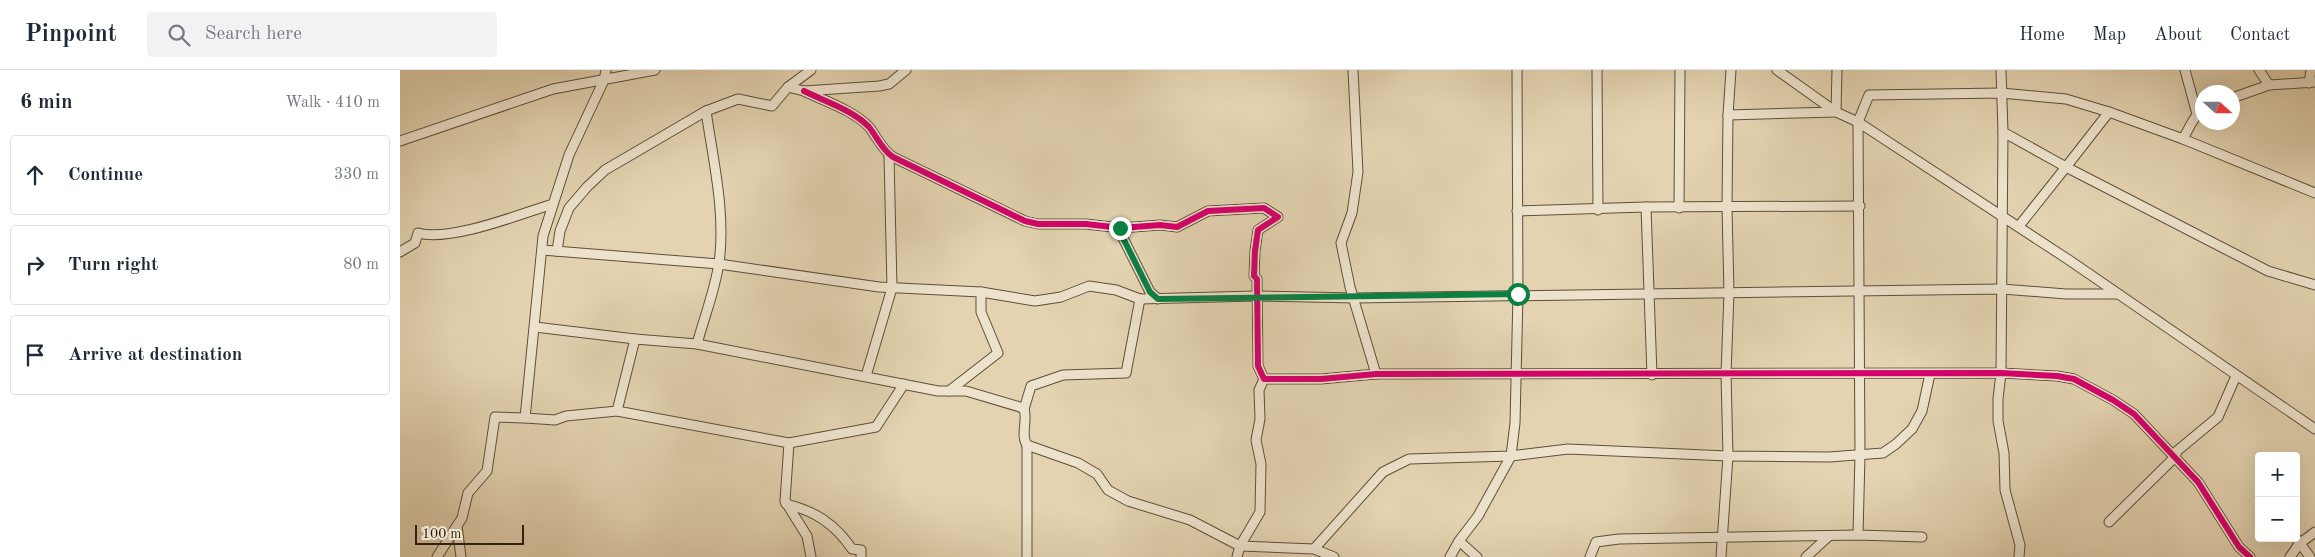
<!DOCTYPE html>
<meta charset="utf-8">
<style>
body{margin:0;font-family:"Old Standard TT",serif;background:#f2f2f3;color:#1f2937}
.controls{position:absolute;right:15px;bottom:15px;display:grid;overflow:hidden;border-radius:5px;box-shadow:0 5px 20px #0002}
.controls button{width:45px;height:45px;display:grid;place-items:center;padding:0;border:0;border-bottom:1px solid #e0e1e3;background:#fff;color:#1f2937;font:25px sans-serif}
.compass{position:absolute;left:1795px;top:15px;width:45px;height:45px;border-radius:50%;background:#fff;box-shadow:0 5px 20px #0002;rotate:111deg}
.scale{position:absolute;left:15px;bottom:12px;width:109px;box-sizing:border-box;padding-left:5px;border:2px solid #322310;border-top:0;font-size:14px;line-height:18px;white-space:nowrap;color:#322310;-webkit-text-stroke:4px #ede2cc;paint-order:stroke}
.stop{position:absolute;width:15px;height:15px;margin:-11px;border:4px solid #0b8043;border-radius:50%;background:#fff}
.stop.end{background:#0b8043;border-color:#fff;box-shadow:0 1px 5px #0008}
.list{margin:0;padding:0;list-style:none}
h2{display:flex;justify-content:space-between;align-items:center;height:65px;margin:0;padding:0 20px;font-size:21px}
h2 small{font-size:16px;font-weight:400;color:#747a83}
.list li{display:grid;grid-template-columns:32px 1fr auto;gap:15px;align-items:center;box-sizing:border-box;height:80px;margin:0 10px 10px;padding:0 10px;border:1px solid #e0e1e3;border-radius:5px}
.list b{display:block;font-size:19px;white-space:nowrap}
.list em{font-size:16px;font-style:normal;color:#747a83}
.icon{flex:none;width:28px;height:28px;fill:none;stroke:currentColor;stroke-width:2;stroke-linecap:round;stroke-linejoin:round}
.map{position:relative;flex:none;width:1915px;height:487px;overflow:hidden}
header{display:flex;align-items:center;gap:30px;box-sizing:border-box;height:70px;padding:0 25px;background:#fff;border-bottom:1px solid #e0e1e3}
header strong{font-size:24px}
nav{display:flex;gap:28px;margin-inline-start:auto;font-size:18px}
.search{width:350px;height:45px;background:#f2f2f3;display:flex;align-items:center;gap:12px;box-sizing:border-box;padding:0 18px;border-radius:5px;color:#747a83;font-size:19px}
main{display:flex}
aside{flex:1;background:#fff}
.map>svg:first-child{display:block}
</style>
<header>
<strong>Pinpoint</strong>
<div class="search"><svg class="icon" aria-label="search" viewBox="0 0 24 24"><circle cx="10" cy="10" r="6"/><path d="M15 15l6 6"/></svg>Search here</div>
<nav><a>Home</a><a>Map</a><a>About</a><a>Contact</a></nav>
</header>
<main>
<aside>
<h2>6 min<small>Walk · 410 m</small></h2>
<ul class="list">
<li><svg class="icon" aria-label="ahead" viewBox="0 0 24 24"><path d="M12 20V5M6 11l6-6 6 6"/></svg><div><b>Continue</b></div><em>330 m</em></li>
<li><svg class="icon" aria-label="right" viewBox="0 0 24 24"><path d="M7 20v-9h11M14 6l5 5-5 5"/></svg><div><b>Turn right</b></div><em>80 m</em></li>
<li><svg class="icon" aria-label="arrive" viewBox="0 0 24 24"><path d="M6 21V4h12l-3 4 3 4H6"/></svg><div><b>Arrive at destination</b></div></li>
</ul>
</aside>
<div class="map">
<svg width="1915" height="487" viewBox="0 0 1915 487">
<rect width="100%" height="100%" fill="#e3d3b1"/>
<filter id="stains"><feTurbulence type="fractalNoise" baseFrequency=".004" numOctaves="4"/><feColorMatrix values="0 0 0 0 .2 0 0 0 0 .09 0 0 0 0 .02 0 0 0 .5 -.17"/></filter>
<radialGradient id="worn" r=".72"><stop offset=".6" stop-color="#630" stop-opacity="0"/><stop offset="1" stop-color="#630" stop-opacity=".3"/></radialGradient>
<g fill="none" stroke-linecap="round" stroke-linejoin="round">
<defs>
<g id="minor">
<path d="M953,0L958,102L952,143L941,173L950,217L976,304"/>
<path d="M1197,0L1198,140"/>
<path d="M1377,0L1436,42L1458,52L1669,190L1915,359"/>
<path d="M1601,0L1603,62L1601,303L1598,329V351L1604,383L1605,420L1620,475L1619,487"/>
<path d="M1785,0L1797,44"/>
<path d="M1859,0L1869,15"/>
<path d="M1909,13L1911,0"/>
<path d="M388,17L404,21L479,16L489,14L506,0"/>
<path d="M404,21C424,31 453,40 469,57C477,67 482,80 493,87L625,151L638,154H686L721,158L760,155L777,157L808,141L864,138L878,147L858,160L855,181L854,206L857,209L858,296L864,309H921L976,304L1601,303L1657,306L1674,309L1713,330L1734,344L1798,412L1839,477L1850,487"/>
<path d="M1832,28L1869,15L1915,12"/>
<path d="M1709,42L1666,97L1868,201L1915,215"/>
<path d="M1328,45L1436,42L1437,0"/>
<path d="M1603,62L1666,97L1619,156"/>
<path d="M1783,69L1791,54L1802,37"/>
<path d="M0,71L153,19L255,0"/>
<path d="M1246,137L1252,305"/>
<path d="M1279,138L1280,0"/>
<path d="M1117,141L1246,137L1460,136"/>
<path d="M718,158L750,222L758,229"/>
<path d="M142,180L319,194L479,217L581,222L635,231L661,227L689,216L716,220L740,229L855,226L955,228L1602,219L1666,224H1718"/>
<path d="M157,181L160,161L169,138L187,117L205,100L306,41L338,29L372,36L388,17L411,0"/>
<path d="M0,182L15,173L18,163C51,172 120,144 153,134"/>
<path d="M135,257L235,269"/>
<path d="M297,274C304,248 315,220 319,193C326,143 313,90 306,41"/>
<path d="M466,306L492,218L489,85"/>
<path d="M549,321L598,283L581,242V222"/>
<path d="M624,339L631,316L663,305L726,303L740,229"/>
<path d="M217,341L389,373L385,431L407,466L411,487"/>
<path d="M125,348L155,350L166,346L217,341L235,269L297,274L538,321H566L620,337L624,339C628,351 620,365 627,375L678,393L697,404L708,420L728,431L790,450L840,476L914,479L934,487"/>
<path d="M389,373L476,357L504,314"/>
<path d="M627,375V487"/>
<path d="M386,434C415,441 435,454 452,479L461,480V487"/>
<path d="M1709,452L1775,387L1777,381L1818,347L1836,306"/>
<path d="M57,456L61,487"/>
<path d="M1458,465L1460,385L1458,52L1469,25L1601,23L1666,29L1709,42L1783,69L1915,123"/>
<path d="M1896,468L1910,487"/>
<path d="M1059,471L1077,487"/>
<path d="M914,479L983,402L1009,389L1111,386L1168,379L1328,386L1429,387L1483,383L1496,374L1512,359L1522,341L1530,304"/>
<path d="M37,487L62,448L68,423L87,401L95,347L125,348L143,166L169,85L204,10L206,0"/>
<path d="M837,487L840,476L860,442L861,394L856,370L860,349L859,320L864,309"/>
<path d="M1050,487L1059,471L1078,446L1111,386L1115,353L1118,224L1117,0"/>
<path d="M1190,487L1196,472L1219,469L1458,465L1522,467"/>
<path d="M1321,487L1328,386L1326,304L1329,223L1327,138L1328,45L1331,0"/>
<path d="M1406,487L1429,466"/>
<path d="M1890,487L1899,474L1915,462"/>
</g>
</defs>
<use href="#minor" stroke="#5e4f38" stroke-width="11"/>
<use href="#minor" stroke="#ede2cc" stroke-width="9"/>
<defs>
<path id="cycleway" d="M404,21C424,31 453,40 469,57C477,67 482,80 493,87L625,151L638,154H686L721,158L760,155L777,157L808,141L864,138L878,147L858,160L855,181L854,206L857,209L858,296L864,309H921L976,304L1601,303L1657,306L1674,309L1713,330L1734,344L1798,412L1839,477L1850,487"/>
</defs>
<use href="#cycleway" stroke="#ede2cc" stroke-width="9"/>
<use href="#cycleway" stroke="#d6006c" stroke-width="6"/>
</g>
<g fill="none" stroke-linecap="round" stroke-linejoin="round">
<path stroke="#0b8043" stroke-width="6" d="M720,158H718L750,222L758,229L1118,224"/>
</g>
<rect width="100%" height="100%" filter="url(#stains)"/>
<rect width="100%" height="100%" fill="url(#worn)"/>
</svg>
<div class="controls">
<button>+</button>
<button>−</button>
</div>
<svg class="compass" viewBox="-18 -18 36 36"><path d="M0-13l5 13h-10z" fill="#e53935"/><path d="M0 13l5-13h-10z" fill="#747a83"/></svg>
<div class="scale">100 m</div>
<div class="stop" style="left:1118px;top:224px"></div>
<div class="stop end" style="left:720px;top:158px"></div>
</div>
</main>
